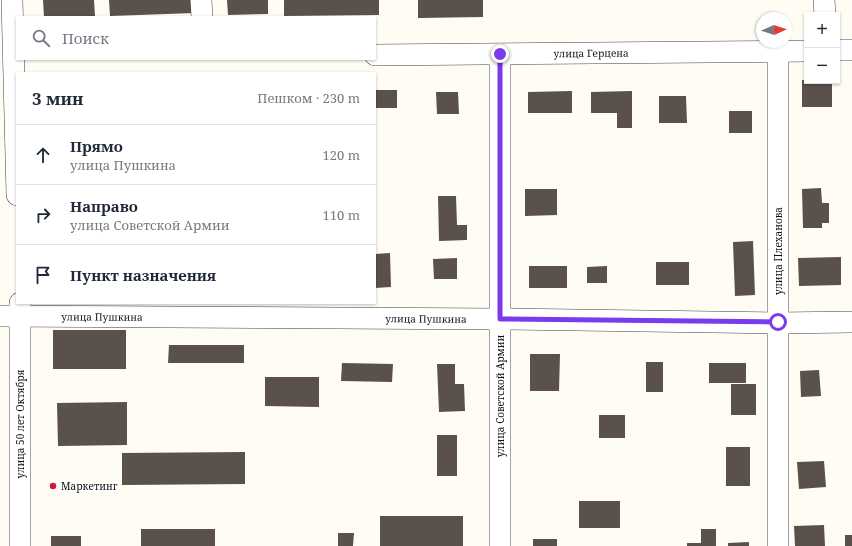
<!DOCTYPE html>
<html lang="ru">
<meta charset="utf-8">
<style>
body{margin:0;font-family:"Noto Serif",serif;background:#f2f2f3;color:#1f2937}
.controls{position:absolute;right:12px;top:12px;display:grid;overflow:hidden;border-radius:0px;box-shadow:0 1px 3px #0004}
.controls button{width:36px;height:36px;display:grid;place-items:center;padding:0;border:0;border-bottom:1px solid #e0e1e3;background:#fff;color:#1f2937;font:20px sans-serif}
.compass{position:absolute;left:756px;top:12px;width:36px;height:36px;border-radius:50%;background:#fff;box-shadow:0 1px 3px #0004;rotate:87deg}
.stop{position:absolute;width:12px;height:12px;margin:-9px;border:3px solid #7c3aed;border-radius:50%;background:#fff}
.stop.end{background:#7c3aed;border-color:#fff;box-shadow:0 1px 4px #0008}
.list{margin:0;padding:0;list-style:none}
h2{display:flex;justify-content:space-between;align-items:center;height:52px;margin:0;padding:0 16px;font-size:17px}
h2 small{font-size:13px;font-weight:400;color:#747a83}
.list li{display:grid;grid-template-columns:26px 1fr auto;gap:12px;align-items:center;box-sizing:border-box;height:60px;padding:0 16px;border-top:1px solid #e0e1e3}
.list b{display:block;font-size:15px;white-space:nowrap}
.list p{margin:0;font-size:13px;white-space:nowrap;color:#747a83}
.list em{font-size:13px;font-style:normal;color:#747a83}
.icon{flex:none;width:22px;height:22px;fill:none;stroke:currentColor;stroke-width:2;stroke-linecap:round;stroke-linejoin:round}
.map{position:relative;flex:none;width:852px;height:546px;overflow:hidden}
.search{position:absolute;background:#fff;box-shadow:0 1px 3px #0004;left:16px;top:16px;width:360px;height:44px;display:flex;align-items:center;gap:10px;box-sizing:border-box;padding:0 14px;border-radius:0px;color:#747a83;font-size:15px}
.panel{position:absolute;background:#fff;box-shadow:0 1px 3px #0004;left:16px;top:72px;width:360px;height:232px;border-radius:0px}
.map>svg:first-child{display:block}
</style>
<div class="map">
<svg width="852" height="546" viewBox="0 0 852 546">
<rect width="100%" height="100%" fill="#fffcf4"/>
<g fill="#5a504c">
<path d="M43,0H94L95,16L44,17Z"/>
<path d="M109,0H195V13L110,16Z"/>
<path d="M227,0H268V14L228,15Z"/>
<path d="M284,0H379V15L284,16Z"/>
<path d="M418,0H483V17L418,18Z"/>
<path d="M802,80L832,81V107H802Z"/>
<rect x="375" y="90" width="22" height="18"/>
<path d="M572,91V113H528V92Z"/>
<path d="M632,91V128H617V113H591V92Z"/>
<path d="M436,92H458L459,114H437Z"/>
<path d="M659,96H686L687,123H659Z"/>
<rect x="729" y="111" width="23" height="22"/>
<path d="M821,188L822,203H829V223H822V228H803L802,189Z"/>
<path d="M525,189H557V215L525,216Z"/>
<path d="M438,196H456L457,225H467V240L439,241Z"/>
<path d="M753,241L755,295L735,296L733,242Z"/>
<path d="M390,253L391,287L375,288V254Z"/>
<path d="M841,257V285L799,286L798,258Z"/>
<path d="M457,258V279H434L433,259Z"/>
<rect x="656" y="262" width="33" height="23"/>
<rect x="529" y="266" width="38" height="22"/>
<path d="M607,266V283H587V267Z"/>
<rect x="53" y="330" width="73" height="39"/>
<path d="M169,345H244V363H168Z"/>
<path d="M530,354H560L559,391H530Z"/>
<rect x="646" y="362" width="17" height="30"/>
<path d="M342,363L393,364L392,382L341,381Z"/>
<rect x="709" y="363" width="37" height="20"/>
<path d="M437,364H455V384H464L465,411L439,412Z"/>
<path d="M819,370L821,396L801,397L800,371Z"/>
<path d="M265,377H319V407L265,406Z"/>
<rect x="731" y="384" width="25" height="31"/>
<path d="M127,402V445L58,446L57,403Z"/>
<rect x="599" y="415" width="26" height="23"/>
<rect x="437" y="435" width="20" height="41"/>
<rect x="726" y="447" width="24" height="39"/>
<path d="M245,452V484L122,485V453Z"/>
<path d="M824,461L826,487L799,489L797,462Z"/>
<rect x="579" y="501" width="41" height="27"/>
<rect x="380" y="516" width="83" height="30"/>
<path d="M824,525L825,546H795L794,526Z"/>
<rect x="141" y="529" width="74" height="17"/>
<path d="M701,529H716V546H687V543H701Z"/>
<path d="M338,533H354L353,546H338Z"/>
<rect x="845" y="535" width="7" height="11"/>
<rect x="51" y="536" width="30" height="10"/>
<rect x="533" y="539" width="24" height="7"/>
<path d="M749,542V546H728V543Z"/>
</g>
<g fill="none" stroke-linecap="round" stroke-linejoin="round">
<defs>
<g id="minor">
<path d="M12,0L17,195"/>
<path d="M201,0L202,17"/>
<path d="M824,0L825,15"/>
<path d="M837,50H852"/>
<path d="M500,54V546"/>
<path id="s1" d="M375,55L807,51"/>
<path d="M20,303V546"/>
<path id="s2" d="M0,316L500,319L778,323L852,322"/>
<path d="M778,546V51"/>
</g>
</defs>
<use href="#minor" stroke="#444" stroke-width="22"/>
<use href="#minor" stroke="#fff" stroke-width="21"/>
</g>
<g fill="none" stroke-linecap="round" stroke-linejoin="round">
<path stroke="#7c3aed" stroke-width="5" d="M500,54V319L778,322"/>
</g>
<circle fill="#c82135" stroke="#fff" stroke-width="1.5" cx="53" cy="486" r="4"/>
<g text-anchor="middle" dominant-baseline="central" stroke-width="4" stroke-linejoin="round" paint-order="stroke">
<g font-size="10" fill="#111" stroke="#fff">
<text stroke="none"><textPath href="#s1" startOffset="216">улица Герцена</textPath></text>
<text transform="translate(778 251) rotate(-90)">улица Плеханова</text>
<text stroke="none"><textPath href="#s2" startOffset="102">улица Пушкина</textPath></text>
<text stroke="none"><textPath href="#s2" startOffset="426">улица Пушкина</textPath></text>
<text transform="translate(500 396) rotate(-90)">улица Советской Армии</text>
<text transform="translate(20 424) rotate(-90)">улица 50 лет Октября</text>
</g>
<g font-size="10" fill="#111" stroke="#fff" text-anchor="start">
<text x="61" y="486">Маркетинг</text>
</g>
</g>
</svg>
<div class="controls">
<button>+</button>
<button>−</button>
</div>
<svg class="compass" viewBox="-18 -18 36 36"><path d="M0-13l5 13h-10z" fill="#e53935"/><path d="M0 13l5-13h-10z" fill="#747a83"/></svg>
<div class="stop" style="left:778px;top:322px"></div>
<div class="stop end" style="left:500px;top:54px"></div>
<div class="search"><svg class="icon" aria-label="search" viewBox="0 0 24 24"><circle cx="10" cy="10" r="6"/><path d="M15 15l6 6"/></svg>Поиск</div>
<section class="panel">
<h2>3 мин<small>Пешком · 230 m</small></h2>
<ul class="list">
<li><svg class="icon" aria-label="ahead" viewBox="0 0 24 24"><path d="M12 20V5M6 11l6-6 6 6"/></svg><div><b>Прямо</b><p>улица Пушкина</p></div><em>120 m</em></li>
<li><svg class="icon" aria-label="right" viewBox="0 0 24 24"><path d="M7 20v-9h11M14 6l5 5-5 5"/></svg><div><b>Направо</b><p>улица Советской Армии</p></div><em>110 m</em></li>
<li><svg class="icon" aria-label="arrive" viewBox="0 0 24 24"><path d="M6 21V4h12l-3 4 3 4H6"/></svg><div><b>Пункт назначения</b></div></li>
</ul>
</section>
</div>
